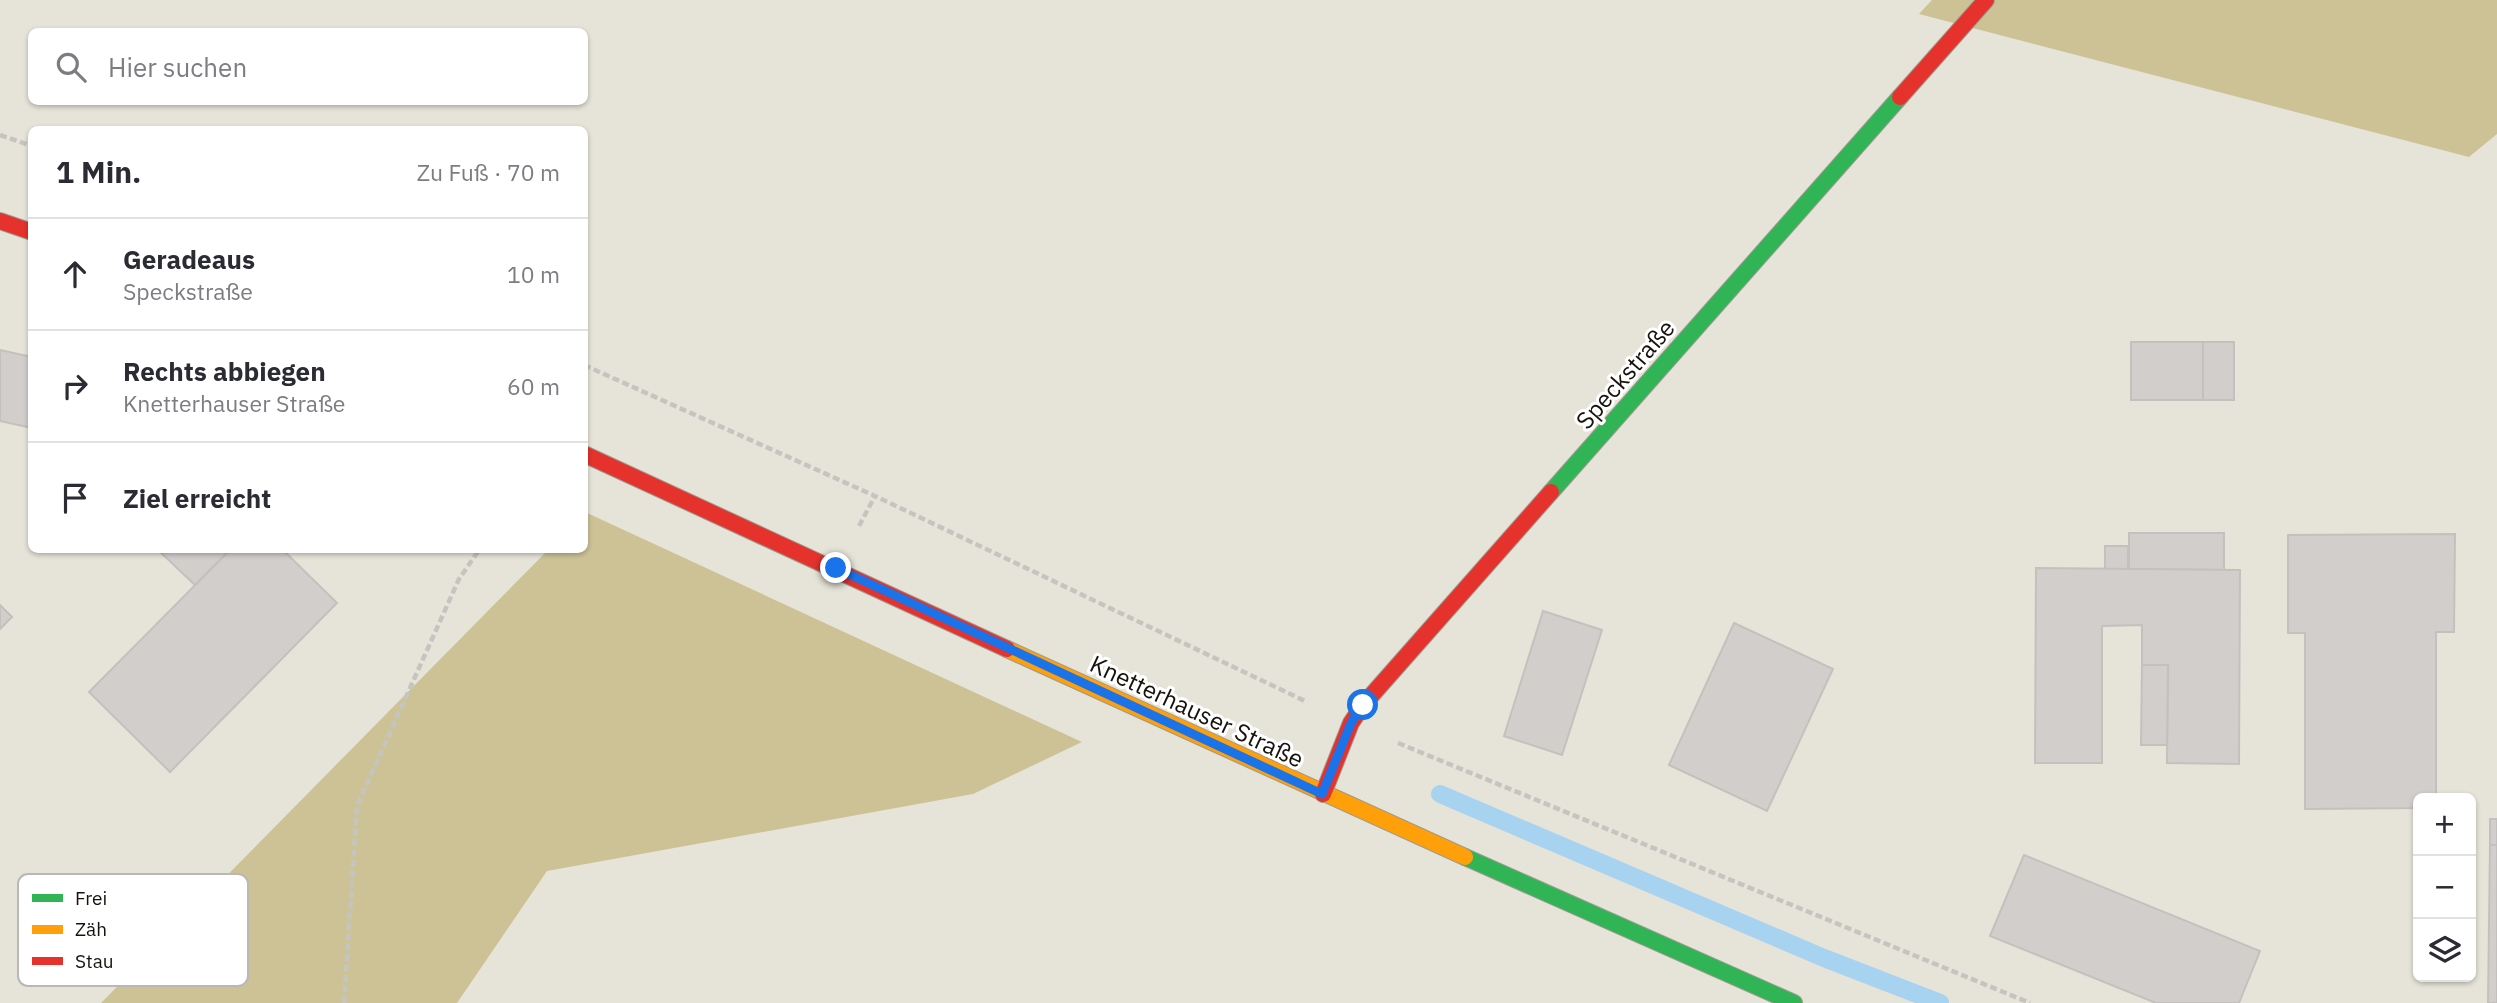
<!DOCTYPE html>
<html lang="de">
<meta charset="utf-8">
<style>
body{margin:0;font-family:"IBM Plex Sans",sans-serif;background:#f2f2f3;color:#2b2b33}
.controls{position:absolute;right:21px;bottom:21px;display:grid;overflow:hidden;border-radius:10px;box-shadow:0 2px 5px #0004}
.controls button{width:63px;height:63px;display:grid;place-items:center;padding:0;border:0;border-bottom:2px solid #e1e1e2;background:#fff;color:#2b2b33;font:35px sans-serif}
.stop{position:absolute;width:21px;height:21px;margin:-16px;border:5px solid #1a73e8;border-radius:50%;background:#fff}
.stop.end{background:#1a73e8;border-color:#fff;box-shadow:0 2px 7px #0008}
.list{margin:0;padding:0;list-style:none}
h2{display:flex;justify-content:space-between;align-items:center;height:91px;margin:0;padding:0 28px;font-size:30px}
h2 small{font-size:23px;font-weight:400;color:#7c7c81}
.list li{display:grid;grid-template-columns:46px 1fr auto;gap:21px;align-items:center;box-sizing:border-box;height:112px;padding:0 28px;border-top:2px solid #e1e1e2}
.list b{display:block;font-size:26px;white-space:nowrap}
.list p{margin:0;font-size:23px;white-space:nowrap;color:#7c7c81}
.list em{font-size:23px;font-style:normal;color:#7c7c81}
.icon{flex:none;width:38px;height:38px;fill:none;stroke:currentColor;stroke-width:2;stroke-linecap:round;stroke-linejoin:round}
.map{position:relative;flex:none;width:2497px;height:1003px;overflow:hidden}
.search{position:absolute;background:#fff;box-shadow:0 2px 5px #0004;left:28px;top:28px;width:560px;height:77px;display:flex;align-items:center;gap:18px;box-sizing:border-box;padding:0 24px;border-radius:10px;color:#7c7c81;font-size:26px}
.panel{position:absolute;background:#fff;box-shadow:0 2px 5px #0004;left:28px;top:126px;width:560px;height:427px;border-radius:10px}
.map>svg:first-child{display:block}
</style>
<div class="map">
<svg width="2497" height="1003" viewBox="0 0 2497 1003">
<rect width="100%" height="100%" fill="#e6e4d8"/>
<g fill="#cdc296">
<path d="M1932,0H2497V134L2469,157L1919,14Z"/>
<path d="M585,512L1082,742L973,794L547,871L457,1003H101L548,550H584Z"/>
</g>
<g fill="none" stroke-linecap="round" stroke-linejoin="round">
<path stroke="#a8d3f0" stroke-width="18" d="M1440,794L1824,958L1940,1003"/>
</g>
<g fill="#d2cecc" stroke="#c4c0be" stroke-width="2">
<rect x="2131" y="342" width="72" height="58"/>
<rect x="2203" y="342" width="31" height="58"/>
<path d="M0,350L32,357V428L0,421Z"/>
<path d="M2129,533H2224V570L2129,569Z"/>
<path d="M2455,534L2454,632H2436V798H2418V808L2305,809V633H2288V535Z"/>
<rect x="2105" y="546" width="23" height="23"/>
<path d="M158,550H230L195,585Z"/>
<path d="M230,550H283L337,603L170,772L89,692Z"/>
<path d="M2036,568L2240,570L2239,764L2167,763L2168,665H2142V625L2102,626V763H2035Z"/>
<path d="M0,605L12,617L0,629Z"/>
<path d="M1543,611L1602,630L1562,755L1504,736Z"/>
<path d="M1734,623L1833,669L1767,811L1669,765Z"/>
<path d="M2142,665H2168L2167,745H2141Z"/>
<rect x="2490" y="819" width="7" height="26"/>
<path d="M2490,845H2497V1003H2488Z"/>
<path d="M2024,855L2260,951L2239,1003H2156L1990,936Z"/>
</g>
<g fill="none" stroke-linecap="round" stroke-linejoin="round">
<defs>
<g id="fast">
<path d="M1551,492L1900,97"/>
<path d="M1465,857L1794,1003"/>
</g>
<path id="slow" d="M1007,649L1465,857"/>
<g id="jam">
<path d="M1900,97L1986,0"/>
<path d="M0,221L32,232"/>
<path d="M584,454L1007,649"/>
<path d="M1323,794L1351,723L1363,705L1551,492"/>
</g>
</defs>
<use href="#fast" stroke="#9c9a90" stroke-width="18"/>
<use href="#slow" stroke="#9c9a90" stroke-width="18"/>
<use href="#jam" stroke="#9c9a90" stroke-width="18"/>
<g stroke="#c5c5c0" stroke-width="4.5" stroke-dasharray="7 3.5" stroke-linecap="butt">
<path d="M0,135L32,146"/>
<path d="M584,365L875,496L1307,702"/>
<path d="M859,526L875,496"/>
<path d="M1398,743L2030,1003"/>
<path d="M344,1003L357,806L459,579L479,550"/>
</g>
<use href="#fast" stroke="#30b455" stroke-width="16"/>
<use href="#slow" stroke="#ff9f0a" stroke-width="16"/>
<use href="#jam" stroke="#e5322d" stroke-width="16"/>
</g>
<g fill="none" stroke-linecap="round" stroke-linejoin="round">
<path stroke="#1a73e8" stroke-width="9" d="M836,568L1322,794L1351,723L1363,705"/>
</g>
<g text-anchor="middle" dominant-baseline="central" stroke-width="6" stroke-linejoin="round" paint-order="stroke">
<g font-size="24" fill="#15130c" stroke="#fff">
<text transform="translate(1625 374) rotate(-49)">Speckstraße</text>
<text transform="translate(1197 711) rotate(25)">Knetterhauser Straße</text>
</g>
</g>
<rect x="18" y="874" width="230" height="112" rx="10" fill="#fff" stroke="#b9b8b6" stroke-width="2"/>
<rect x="32" y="894" width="31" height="8" fill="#30b455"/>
<rect x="32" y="925" width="31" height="9" fill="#ff9f0a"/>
<rect x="32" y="957" width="31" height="8" fill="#e5322d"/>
<g font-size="19" fill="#15130c">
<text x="75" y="905">Frei</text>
<text x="75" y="936">Zäh</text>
<text x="75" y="968">Stau</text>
</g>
</svg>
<div class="controls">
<button>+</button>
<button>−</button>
<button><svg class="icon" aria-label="layers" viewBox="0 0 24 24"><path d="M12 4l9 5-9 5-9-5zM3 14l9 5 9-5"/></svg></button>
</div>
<div class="stop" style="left:1363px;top:705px"></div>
<div class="stop end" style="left:836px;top:568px"></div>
<div class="search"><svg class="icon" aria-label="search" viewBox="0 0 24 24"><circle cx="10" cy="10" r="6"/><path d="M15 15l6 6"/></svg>Hier suchen</div>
<section class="panel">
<h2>1 Min.<small>Zu Fuß · 70 m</small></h2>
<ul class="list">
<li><svg class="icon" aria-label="ahead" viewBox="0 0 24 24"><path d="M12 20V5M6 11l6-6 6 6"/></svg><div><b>Geradeaus</b><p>Speckstraße</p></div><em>10 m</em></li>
<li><svg class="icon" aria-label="right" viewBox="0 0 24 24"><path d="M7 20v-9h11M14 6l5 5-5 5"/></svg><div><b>Rechts abbiegen</b><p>Knetterhauser Straße</p></div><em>60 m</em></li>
<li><svg class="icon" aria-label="arrive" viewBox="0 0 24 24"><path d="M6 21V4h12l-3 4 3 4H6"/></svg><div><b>Ziel erreicht</b></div></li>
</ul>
</section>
</div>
